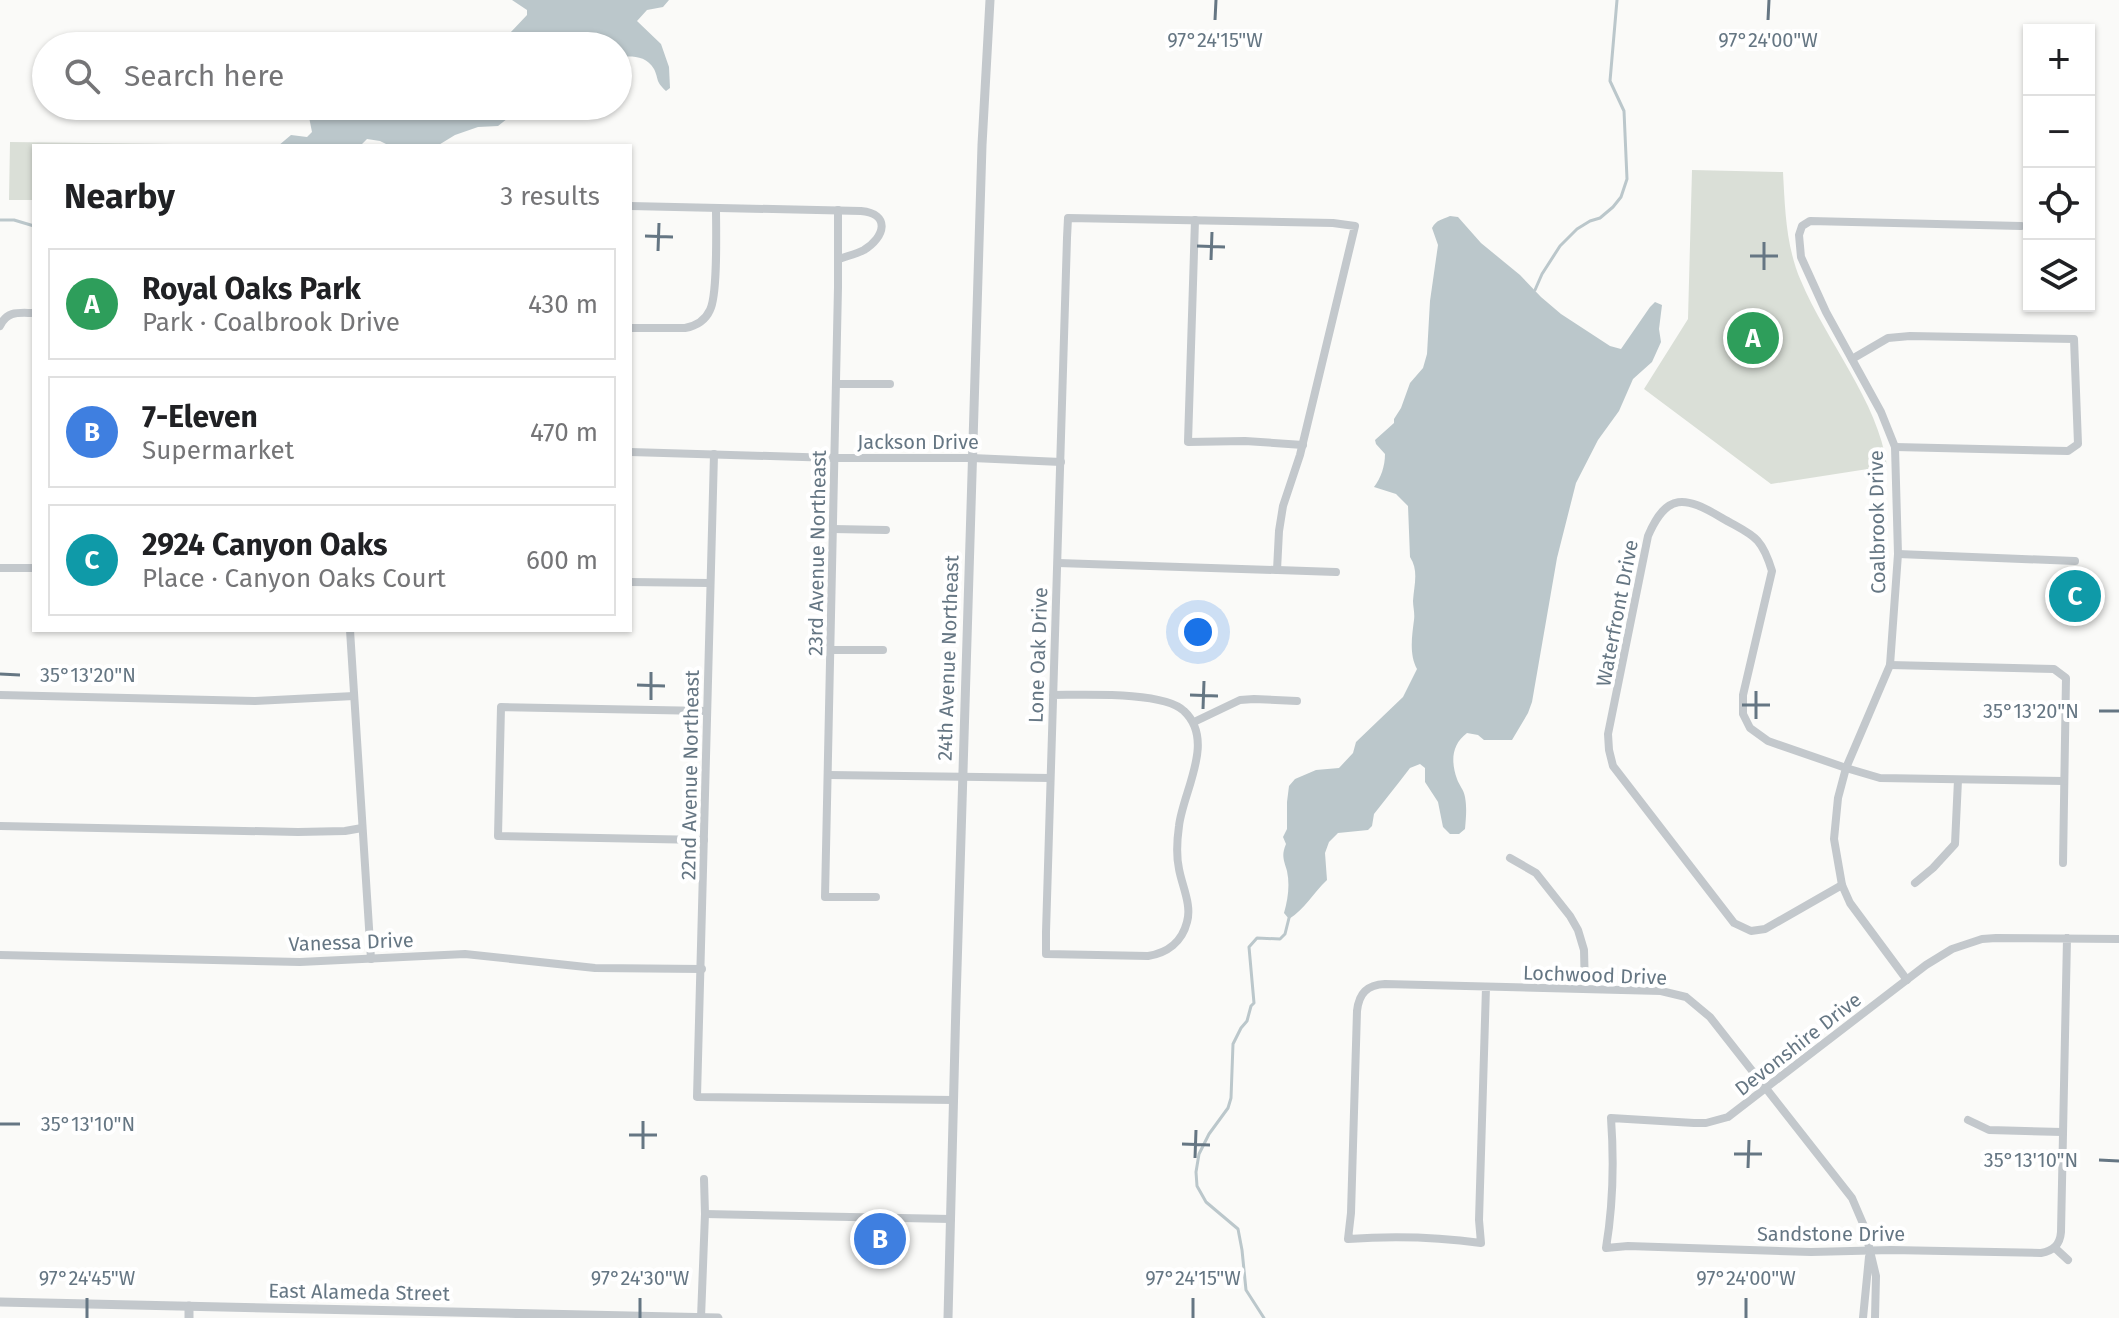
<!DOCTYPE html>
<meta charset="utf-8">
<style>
body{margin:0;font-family:"Fira Sans",sans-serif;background:#f6f6f6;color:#202124}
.controls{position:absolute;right:24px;top:24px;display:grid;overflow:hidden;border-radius:0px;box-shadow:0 2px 6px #0004}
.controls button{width:72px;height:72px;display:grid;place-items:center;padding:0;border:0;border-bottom:2px solid #e0e0e0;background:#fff;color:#202124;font:40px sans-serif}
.you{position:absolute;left:1198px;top:632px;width:28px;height:28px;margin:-20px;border:6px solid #fff;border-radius:50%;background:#1a73e8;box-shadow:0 0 0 12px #1a73e833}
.badge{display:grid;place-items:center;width:52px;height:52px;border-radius:50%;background:#0f766e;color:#fff;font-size:26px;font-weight:700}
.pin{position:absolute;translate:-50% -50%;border:4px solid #fff;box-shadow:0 2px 8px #0006}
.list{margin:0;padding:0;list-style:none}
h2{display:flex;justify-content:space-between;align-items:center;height:104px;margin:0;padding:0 32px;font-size:34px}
h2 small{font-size:26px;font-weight:400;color:#757577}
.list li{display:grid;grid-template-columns:52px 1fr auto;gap:24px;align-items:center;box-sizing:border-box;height:112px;margin:0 16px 16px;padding:0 16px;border:2px solid #e0e0e0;border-radius:0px}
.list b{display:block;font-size:30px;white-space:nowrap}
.list p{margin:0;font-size:26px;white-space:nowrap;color:#757577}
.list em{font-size:26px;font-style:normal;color:#757577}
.icon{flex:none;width:44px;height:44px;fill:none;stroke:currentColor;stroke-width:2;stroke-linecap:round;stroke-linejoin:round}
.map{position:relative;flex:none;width:2119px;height:1318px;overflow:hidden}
.search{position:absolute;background:#fff;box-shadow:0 2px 6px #0004;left:32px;top:32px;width:600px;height:88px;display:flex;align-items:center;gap:20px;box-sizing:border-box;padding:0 28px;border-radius:44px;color:#757577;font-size:30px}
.panel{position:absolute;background:#fff;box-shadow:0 2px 6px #0004;left:32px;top:144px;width:600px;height:488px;border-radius:0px}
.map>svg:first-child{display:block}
</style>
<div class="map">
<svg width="2119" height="1318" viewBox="0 0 2119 1318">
<rect width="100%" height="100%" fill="#fafaf8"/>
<g fill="#dadfd7">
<path d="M10,142L352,146H34V200H9Z"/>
<path d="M1692,170L1783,172C1785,209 1786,247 1801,281C1826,341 1878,401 1887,466L1771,484L1644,389L1688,319Z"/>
</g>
<g fill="#bbc7cb">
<path d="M512,0H669L663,7L647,10L637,21L661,44L669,67L670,88L666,91C655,81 659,79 654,69C646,55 631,56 618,57V46H507L510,33L527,15V10Z"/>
<path d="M311,106H529L521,108L498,126L478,127L455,135L437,146H390L380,141L367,139L360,146H278L291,135L307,137L312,132L308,112Z"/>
<path d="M1450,216L1458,217L1481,243L1520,275L1541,297L1561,314L1610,346L1621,349L1650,307L1655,302L1662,305L1659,329L1661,342L1652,362L1633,379L1619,411L1598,440L1576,483L1557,558L1532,702L1528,713L1512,740H1484L1478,735L1467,733C1451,745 1451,762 1457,779C1459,785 1464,790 1465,797C1467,808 1466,818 1465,829L1459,834H1450L1443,827L1438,802L1425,782V768L1420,764L1410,768L1400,781L1374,814L1372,826L1368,830L1338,833L1329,842L1325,853L1327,880C1313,893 1305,909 1289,919L1284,913C1288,899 1290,885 1287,871C1284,860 1281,856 1286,844L1283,837L1287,829V802L1289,786L1295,779L1316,770L1339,768L1353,753L1356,742L1403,697L1417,669C1409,654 1412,636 1414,620C1415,613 1413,607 1413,601C1414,585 1419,571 1410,557L1408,506L1396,494L1374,487C1381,478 1385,466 1385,454L1376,444L1375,440L1394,423V419L1401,408L1410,383L1423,368L1427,354L1430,301L1438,245L1432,228C1437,219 1442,220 1450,216Z"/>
</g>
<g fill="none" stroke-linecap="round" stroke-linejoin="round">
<g stroke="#bbc7cb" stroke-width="3">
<path d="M0,220H14L34,226"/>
<path d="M1535,290L1542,274L1560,246L1577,229L1590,221L1600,218L1613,207L1621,197L1627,179L1624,111L1610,81L1617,0"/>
<path d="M1264,1318L1246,1290L1242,1250L1238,1229L1206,1202L1197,1186L1196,1172L1199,1154L1209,1134L1228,1108L1231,1098L1233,1044L1241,1028L1247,1021L1251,1006L1254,1003L1249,947L1257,938L1280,939L1285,934L1289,918"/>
</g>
<g stroke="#c3c8cc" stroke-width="8">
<path d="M630,206L861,211C891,214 885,237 864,250C856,254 847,256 839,259"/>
<path d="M838,210V287L825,897H876"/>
<path d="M1195,220L1188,442L1245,441L1303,445"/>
<path d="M0,326C7,310 20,313 34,313"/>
<path d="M630,328H685C696,326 705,321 710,310C718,294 716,229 716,208"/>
<path d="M1852,359L1888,338L1910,336L2074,339L2078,444L2068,451L1895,447"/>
<path d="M836,384H890"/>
<path d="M630,452L835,458H972L1061,462"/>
<path d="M714,454L697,1097L954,1100"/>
<path d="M833,529L886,530"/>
<path d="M1898,554L2075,561"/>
<path d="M1058,563L1336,572"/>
<path d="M0,568H34"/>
<path d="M630,582L709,583"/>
<path d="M350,630L371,959"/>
<path d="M831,650H883"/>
<path d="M1890,665L2054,669L2066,678L2063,863"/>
<path d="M0,695L255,701L354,696"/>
<path d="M1053,695C1083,695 1164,691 1184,711C1216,741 1183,791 1179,826C1177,840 1176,855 1179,869C1182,886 1192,905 1187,922C1182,942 1167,953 1148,956L1046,954V932L1067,238L1068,218L1333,223L1355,226L1300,455L1283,506L1279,531L1277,570"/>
<path d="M1194,722L1240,700L1254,699L1297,701"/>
<path d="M829,775L1050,778"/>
<path d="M0,826L298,832L345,831L362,828"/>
<path d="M704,840L498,836L501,707L707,711"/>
<path d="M1510,858L1536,873L1570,916L1578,930L1584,950L1585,989"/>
<path d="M1915,883L1933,868L1955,844L1958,780"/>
<path d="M1842,885L1765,929L1751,931L1734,923L1613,766L1609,750L1608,734L1648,536C1667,492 1685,496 1722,518C1753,536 1761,535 1772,571L1743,695V714L1750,728L1768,741L1846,768L1880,778L2064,781"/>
<path d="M2067,938L2061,1232C2060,1245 2053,1251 2041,1253L1891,1250L1811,1252L1628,1246L1606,1248C1613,1206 1614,1160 1611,1118L1694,1123H1706L1728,1117L1926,965L1952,949L1982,939L1996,938L2119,939"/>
<path d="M0,955L300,962L465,954L595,968L702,969"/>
<path d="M1907,980L1850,903L1842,885L1834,839L1838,798L1846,768L1890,665L1898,554L1895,447L1881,412L1826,312L1801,257L1799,235L1802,226L1810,221L2021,226"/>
<path d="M1486,987L1479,1220L1481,1243C1437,1237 1392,1236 1348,1239L1351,1213L1357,1011C1359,993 1367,985 1385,984L1661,991L1686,997L1710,1017L1852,1198L1864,1226L1876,1276L1875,1318"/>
<path d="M1968,1120L1989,1130L2062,1132"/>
<path d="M705,1214L951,1219"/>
<path d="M2055,1248L2068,1260"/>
<path d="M701,1318L705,1214L704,1179"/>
<path d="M1863,1318L1869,1257"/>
</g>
<g stroke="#c3c8cc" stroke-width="9">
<path d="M0,1302L718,1318"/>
<path d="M189,1318V1306"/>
<path d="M948,1318L956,1002L982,145L990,0"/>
</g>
</g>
<path fill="none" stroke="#657683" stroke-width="3" d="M1215,20L1216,0M1768,20L1769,0M645,236L673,237M1197,246L1225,247M658,251L659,223M1750,256H1778M1211,260L1212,232M1764,270V242M0,674L20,675M637,685L665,686M1190,695L1218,696M651,700V672M1742,705H1770M1203,709L1204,681M2099,711H2119M1756,719V691M0,1124H20M629,1135H657M1182,1144L1210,1145M643,1149V1121M1734,1154H1762M1195,1158L1196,1130M2099,1160L2119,1161M1748,1168L1749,1140M87,1318V1298M640,1318V1298M1193,1318V1298M1746,1318V1298"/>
<g text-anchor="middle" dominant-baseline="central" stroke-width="8" stroke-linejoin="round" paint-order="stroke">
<g font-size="20" fill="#657683" stroke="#fff">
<text x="918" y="442">Jackson Drive</text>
<text transform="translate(1877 522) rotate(-91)">Coalbrook Drive</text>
<text transform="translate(817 553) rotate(-89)">23rd Avenue Northeast</text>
<text transform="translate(1617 613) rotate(-79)">Waterfront Drive</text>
<text transform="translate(1038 655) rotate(-88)">Lone Oak Drive</text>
<text transform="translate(948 658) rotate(-88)">24th Avenue Northeast</text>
<text transform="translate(690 775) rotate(-89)">22nd Avenue Northeast</text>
<text transform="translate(351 942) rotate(-2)">Vanessa Drive</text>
<text transform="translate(1595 975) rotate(2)">Lochwood Drive</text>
<text transform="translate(1798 1044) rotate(-38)">Devonshire Drive</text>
<text x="1831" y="1234">Sandstone Drive</text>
<text transform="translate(359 1292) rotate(1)">East Alameda Street</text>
</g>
</g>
<g font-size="20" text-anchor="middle" fill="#657683" stroke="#fff" stroke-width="8" stroke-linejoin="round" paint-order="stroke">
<text x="1215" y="47">97°24'15"W</text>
<text x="1768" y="47">97°24'00"W</text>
<text x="88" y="682">35°13'20"N</text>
<text x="2031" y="718">35°13'20"N</text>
<text x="88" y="1131">35°13'10"N</text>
<text x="2031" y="1167">35°13'10"N</text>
<text x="87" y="1285">97°24'45"W</text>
<text x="640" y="1285">97°24'30"W</text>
<text x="1193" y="1285">97°24'15"W</text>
<text x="1746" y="1285">97°24'00"W</text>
</g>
</svg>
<div class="controls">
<button>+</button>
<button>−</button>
<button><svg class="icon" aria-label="locate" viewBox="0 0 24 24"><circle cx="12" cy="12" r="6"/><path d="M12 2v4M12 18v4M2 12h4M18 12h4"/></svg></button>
<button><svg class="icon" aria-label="layers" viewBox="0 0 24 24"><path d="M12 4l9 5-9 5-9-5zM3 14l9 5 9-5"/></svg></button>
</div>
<div class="you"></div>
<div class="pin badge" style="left:1753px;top:338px;background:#2e9e5b">A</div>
<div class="pin badge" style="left:880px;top:1239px;background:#3f7fe0">B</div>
<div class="pin badge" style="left:2075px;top:596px;background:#0f9aa8">C</div>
<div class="search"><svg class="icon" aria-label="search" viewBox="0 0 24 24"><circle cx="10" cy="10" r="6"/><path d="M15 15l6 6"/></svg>Search here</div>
<section class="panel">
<h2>Nearby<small>3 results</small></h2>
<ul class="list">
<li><span class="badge" style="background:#2e9e5b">A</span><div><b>Royal Oaks Park</b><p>Park · Coalbrook Drive</p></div><em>430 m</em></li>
<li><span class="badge" style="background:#3f7fe0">B</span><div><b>7-Eleven</b><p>Supermarket</p></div><em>470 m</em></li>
<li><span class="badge" style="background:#0f9aa8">C</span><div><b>2924 Canyon Oaks</b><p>Place · Canyon Oaks Court</p></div><em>600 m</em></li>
</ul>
</section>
</div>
